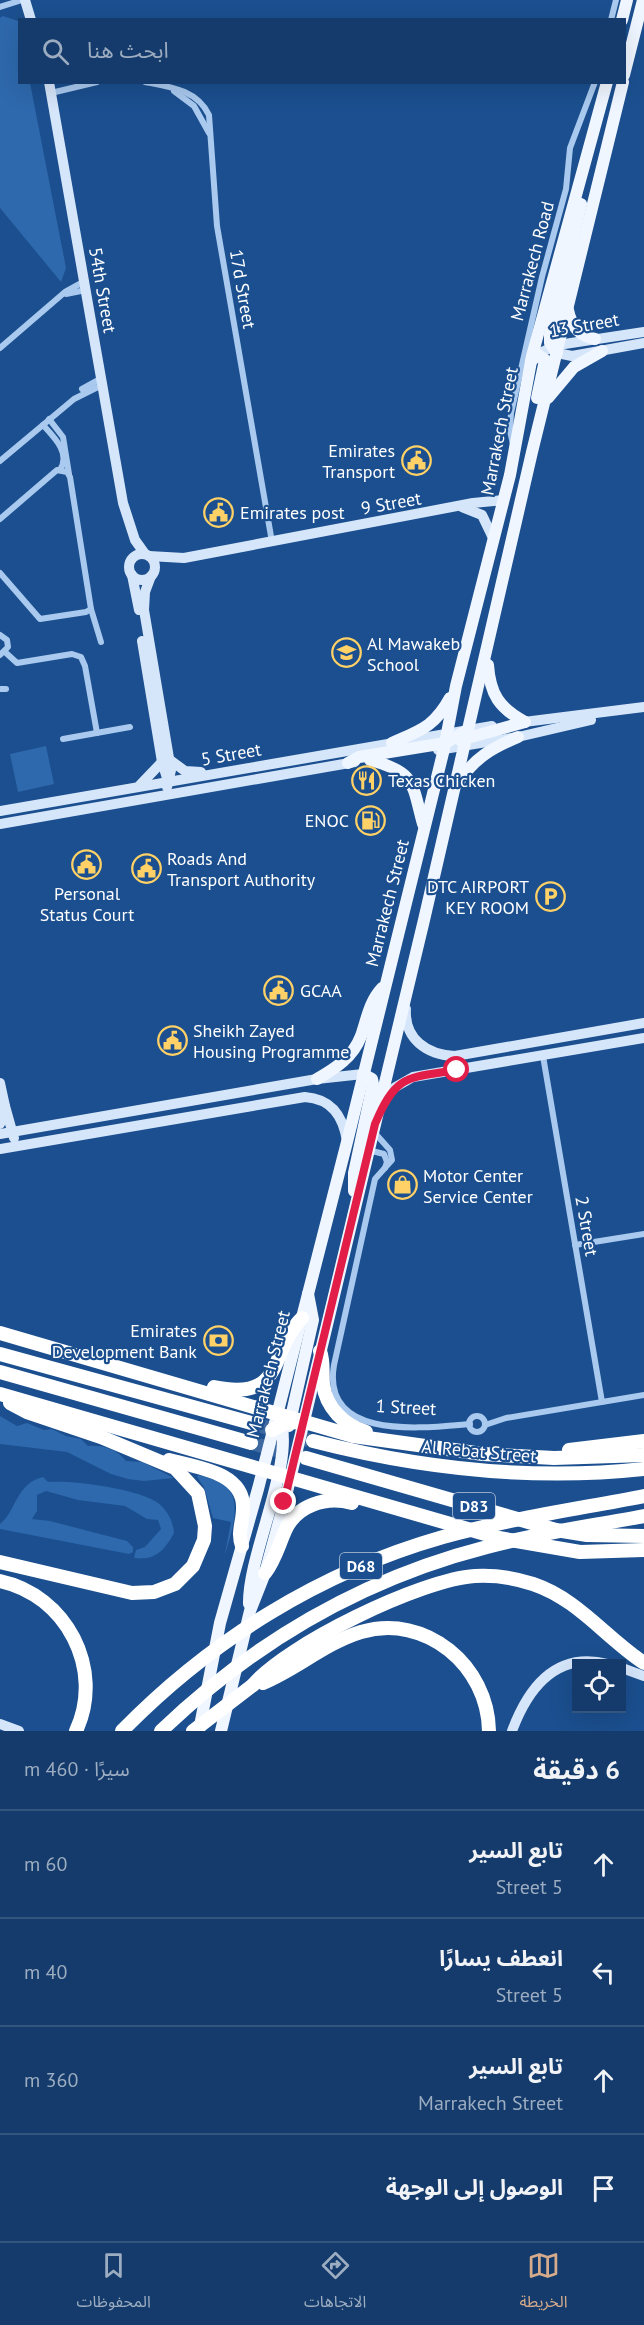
<!DOCTYPE html>
<html lang="ar">
<meta charset="utf-8">
<style>
body{margin:0;font-family:"PT Sans","Noto Sans Arabic",sans-serif;background:#1d4271;color:#f1f3f6;direction:rtl}
.controls{position:absolute;right:18px;bottom:18px;display:grid;overflow:hidden;border-radius:0px;box-shadow:0 6px 24px #0002}
.controls button{width:54px;height:54px;display:grid;place-items:center;padding:0;border:0;border-bottom:2px solid #33557e;background:#143b6b;color:#f1f3f6;font:30px sans-serif}
.stop{position:absolute;width:18px;height:18px;margin:-14px;border:4px solid #e11d48;border-radius:50%;background:#fff}
.stop.end{background:#e11d48;border-color:#fff;box-shadow:0 2px 6px #0008}
.list{margin:0;padding:0;list-style:none}
h2{display:flex;justify-content:space-between;align-items:center;height:78px;margin:0;padding:0 24px;font-size:26px}
h2 small{font-size:20px;font-weight:400;color:#9dadc1}
.list li{display:grid;grid-template-columns:39px 1fr auto;gap:18px;align-items:center;box-sizing:border-box;height:108px;padding:0 24px;border-top:2px solid #33557e}
.list b{display:block;font-size:22px;white-space:nowrap}
.list p{margin:0;font-size:20px;white-space:nowrap;color:#9dadc1}
.list em{font-size:20px;font-style:normal;color:#9dadc1}
.icon{flex:none;width:33px;height:33px;fill:none;stroke:currentColor;stroke-width:2;stroke-linecap:round;stroke-linejoin:round}
.map{position:relative;flex:none;width:644px;height:1731px;overflow:hidden;direction:ltr}
.search{position:absolute;background:#143b6b;box-shadow:0 6px 24px #0002;left:18px;right:18px;top:18px;height:66px;display:flex;align-items:center;gap:15px;box-sizing:border-box;padding:0 21px;border-radius:0px;color:#9dadc1;font-size:22px}
.sheet{height:510px;background:#143b6b}
nav{display:flex;justify-content:space-around;align-items:center;box-sizing:border-box;height:84px;border-top:2px solid #33557e;background:#143b6b;font-size:16px;color:#9dadc1}
nav a{display:grid;justify-items:center;gap:3px}
nav .on{color:#d6ab8b}
.map>svg:first-child{display:block}
</style>
<div class="map">
<svg width="644" height="1731" viewBox="0 0 644 1731">
<rect width="100%" height="100%" fill="#1b4f8f"/>
<g fill="#2e69ad">
<path d="M3,16L18,21L20,82L30,83L66,268L61,282L0,208V18Z"/>
<path d="M46,746L54,784L18,792L10,754Z"/>
<path d="M0,1416L17,1426L27,1423L44,1430L52,1429L66,1436L81,1439L88,1446C102,1445 117,1449 126,1461L142,1462L174,1478L144,1481L128,1479L111,1474L67,1452L0,1444Z"/>
<path d="M198,1475C205,1477 214,1479 221,1482C247,1498 229,1537 224,1559L231,1522L213,1518L204,1487L197,1477Z"/>
<path d="M43,1477L48,1482C72,1480 131,1488 153,1500C165,1506 173,1519 174,1533C165,1550 155,1561 134,1558L136,1550L145,1547L161,1529L158,1520L147,1519L125,1506L78,1500L46,1491L37,1495V1511L32,1519L50,1521L127,1541L133,1547V1552L129,1554L0,1529V1524C16,1512 16,1483 43,1477Z"/>
</g>
<g fill="none" stroke-linecap="round" stroke-linejoin="round">
<g stroke="#3d69a0" stroke-width="14" stroke-dasharray="14 7" stroke-linecap="butt">
<path d="M255,1424L311,1441"/>
<path d="M251,1443L306,1458"/>
</g>
<g stroke="#a9c9ee" stroke-width="6">
<path d="M0,7L22,0"/>
<path d="M611,20L616,0"/>
<path d="M145,82C171,87 197,90 209,115L217,226L272,542"/>
<path d="M174,91L194,106L209,133"/>
<path d="M51,93L97,82"/>
<path d="M66,294L86,290"/>
<path d="M0,348L65,292L85,281"/>
<path d="M82,389L102,378"/>
<path d="M49,419L63,437L69,474"/>
<path d="M43,425C54,437 71,453 60,470"/>
<path d="M513,444L510,431L511,413L542,277L566,189L570,148L595,82"/>
<path d="M0,461L74,399L102,385"/>
<path d="M0,519L57,470L67,472L70,477L91,609L86,612L40,619L0,573"/>
<path d="M91,609L101,642"/>
<path d="M0,635L7,640L8,647L0,655"/>
<path d="M5,652L17,663L72,654L81,657L85,666L97,733"/>
<path d="M0,689H6"/>
<path d="M63,739L130,727"/>
<path d="M543,1056L602,1402"/>
<path d="M374,1132L390,1150L392,1160L375,1179L334,1365C321,1441 422,1428 470,1424"/>
<path d="M368,1150L384,1154L387,1162L385,1168"/>
<path d="M575,1245L644,1234"/>
<circle cx="477" cy="1424" r="8"/>
<path d="M485,1425L506,1418L644,1395"/>
</g>
<g stroke="#d6e6fa" stroke-width="10">
<path d="M25,0L31,20"/>
<path d="M49,82L123,503L135,540L145,554"/>
<path d="M557,353L572,356L644,343"/>
<path d="M532,356L558,345L644,332"/>
<path d="M462,507L482,515L494,540"/>
<circle cx="142" cy="567" r="13"/>
<path d="M149,556L184,558L473,503L504,500"/>
<path d="M132,575L139,610"/>
<path d="M151,576L145,592L144,610L171,770L167,787"/>
<path d="M142,641L162,762L167,778"/>
<path d="M516,723L644,707"/>
<path d="M438,750L518,737L591,720"/>
<path d="M170,760L185,771L201,772"/>
<path d="M140,785L162,762"/>
<path d="M0,811L492,726"/>
<path d="M0,824L355,762"/>
<path d="M406,1009C404,1039 427,1055 455,1056L644,1023"/>
<path d="M0,1083L5,1106L0,1124"/>
<path d="M383,1104L392,1089L413,1077L644,1038"/>
<path d="M5,1106L14,1138"/>
<path d="M0,1134L317,1079L363,1074"/>
<path d="M0,1149L305,1097C332,1099 343,1116 347,1141"/>
<path d="M622,1668L644,1676"/>
<path d="M0,1724L19,1731"/>
<path d="M512,1731C528,1688 556,1651 608,1664"/>
</g>
<g stroke="#f0f6ff" stroke-width="12">
<path d="M622,20L627,0"/>
<path d="M624,75L643,0"/>
<path d="M568,310C571,325 579,336 595,339"/>
<path d="M557,353L550,343V334L581,204"/>
<path d="M531,361L538,355L545,360L537,398"/>
<path d="M548,398L574,367L602,351"/>
<path d="M488,665C490,694 499,708 525,722"/>
<path d="M460,740L525,722"/>
<path d="M392,743C421,730 434,727 450,698"/>
<path d="M370,760C416,772 412,784 423,824"/>
<path d="M348,763L359,757L445,743L468,730"/>
<path d="M459,781C476,757 492,748 518,737"/>
<path d="M317,1079C336,1068 353,1057 361,1036C367,1019 369,1002 382,988"/>
<path d="M354,1191V1173L373,1084L372,1079L363,1074"/>
<path d="M289,1426L313,1320L308,1294"/>
<path d="M249,1604C248,1553 297,1459 279,1417"/>
<path d="M199,1731L220,1623L258,1489L347,1142L444,749L456,686L510,475L532,356L607,82"/>
<path d="M221,1731L250,1611L265,1573L286,1496L424,920L532,452L623,82"/>
</g>
<g stroke="#fff" stroke-width="14">
<path d="M0,1333L353,1436L483,1454L554,1458L644,1455"/>
<path d="M320,1351C324,1362 322,1372 323,1384C326,1408 344,1425 366,1432"/>
<path d="M0,1354L255,1424"/>
<path d="M0,1372L251,1443"/>
<path d="M214,1387C287,1402 268,1351 302,1318"/>
<path d="M0,1394L499,1538L580,1552L644,1550"/>
<path d="M272,1430L286,1423L298,1422"/>
<path d="M313,1441C422,1469 532,1481 644,1469"/>
<path d="M569,1450L644,1441"/>
<path d="M306,1458L556,1530L587,1535L644,1536"/>
<path d="M169,1460C195,1467 245,1472 243,1509C243,1522 237,1532 242,1546"/>
<path d="M0,1562L132,1593L154,1592L175,1584L193,1566L204,1540L205,1526L198,1493L175,1468L101,1437L27,1412L10,1403"/>
<path d="M265,1573C275,1560 278,1547 285,1531C296,1505 326,1496 352,1503"/>
<path d="M0,1581C66,1595 105,1669 76,1731"/>
<path d="M263,1683C297,1669 325,1643 361,1632C426,1613 488,1666 489,1731"/>
<path d="M253,1685C286,1645 422,1579 475,1576C494,1575 515,1578 533,1584C578,1599 606,1638 644,1663"/>
</g>
<g stroke="#fff" stroke-width="14">
<path d="M122,1731C211,1640 320,1572 443,1537C508,1519 577,1509 644,1496"/>
<path d="M161,1731C254,1642 362,1579 487,1547C538,1533 592,1526 644,1516"/>
<path d="M193,1731L253,1685"/>
</g>
</g>
<g fill="none" stroke-linecap="round" stroke-linejoin="round">
<path stroke="#e11d48" stroke-width="8" d="M284,1502L375,1124C396,1074 407,1078 457,1070"/>
</g>
<defs>
<symbol id="civic-ring" viewBox="-11 -11 22 22"><circle r="9.5" fill="#1b4f8f" stroke="#ffd166" stroke-width="1.5"/><path d="M-.6-6.5H3V-4.5H.6V-3L4-1V1h2V6H-6V1h2V-1L-.6-3ZM-1.2 2.5V6h2.4V2.5Z" fill="#ffd166"/></symbol>
<symbol id="school-ring" viewBox="-11 -11 22 22"><circle r="9.5" fill="#1b4f8f" stroke="#ffd166" stroke-width="1.5"/><path d="M0-5L7-2L0 1L-7-2ZM-4 1L0 2.5L4 1V4Q0 6-4 4Z" fill="#ffd166"/></symbol>
<symbol id="restaurant-ring" viewBox="-11 -11 22 22"><circle r="9.5" fill="#1b4f8f" stroke="#ffd166" stroke-width="1.5"/><path d="M-5-6h1v4h1v-4h1v4h1v-4h1v5L-1.5 .5V6h-2V.5L-5-1ZM5-6V6H3V1.5H1.5Q1.5-4 5-6Z" fill="#ffd166"/></symbol>
<symbol id="fuel-ring" viewBox="-11 -11 22 22"><circle r="9.5" fill="#1b4f8f" stroke="#ffd166" stroke-width="1.5"/><path d="M-5.5-6h7V0h2V4h1.3V-2.5L3-4.5l.8-.8L6-3V5H2.5V1h-1V6h-7ZM-4.2-4.7v3.2H.2V-4.7Z" fill="#ffd166"/></symbol>
<symbol id="parking-ring" viewBox="-11 -11 22 22"><circle r="9.5" fill="#1b4f8f" stroke="#ffd166" stroke-width="1.5"/><path d="M-3.5-5.5H1a3.5 3.5 0 0 1 0 7H-1V5.5H-3.5ZM-1-3.4V-.6H.8a1.4 1.4 0 0 0 0-2.8Z" fill="#ffd166"/></symbol>
<symbol id="shop-ring" viewBox="-11 -11 22 22"><circle r="9.5" fill="#1b4f8f" stroke="#ffd166" stroke-width="1.5"/><path d="M-5-2.5h2.3a2.7 3.5 0 0 1 5.4 0H5L5.5 6h-11ZM-1.5-2.5h3a1.5 2.3 0 0 0-3 0Z" fill="#ffd166"/></symbol>
<symbol id="bank-ring" viewBox="-11 -11 22 22"><circle r="9.5" fill="#1b4f8f" stroke="#ffd166" stroke-width="1.5"/><path d="M-6-4H6V4H-6ZM0-2.3a2.3 2.3 0 1 0 0 4.6a2.3 2.3 0 1 0 0-4.6Z" fill="#ffd166"/></symbol>
</defs>
<g fill-rule="evenodd">
<use href="#civic-ring" x="400" y="444" width="33" height="33"/>
<use href="#civic-ring" x="202" y="496" width="33" height="33"/>
<use href="#school-ring" x="330" y="636" width="33" height="33"/>
<use href="#restaurant-ring" x="350" y="764" width="33" height="33"/>
<use href="#fuel-ring" x="354" y="804" width="33" height="33"/>
<use href="#civic-ring" x="70" y="848" width="33" height="33"/>
<use href="#civic-ring" x="130" y="852" width="33" height="33"/>
<use href="#parking-ring" x="534" y="880" width="33" height="33"/>
<use href="#civic-ring" x="262" y="974" width="33" height="33"/>
<use href="#civic-ring" x="156" y="1024" width="33" height="33"/>
<use href="#shop-ring" x="386" y="1168" width="33" height="33"/>
<use href="#bank-ring" x="202" y="1324" width="33" height="33"/>
</g>
<g text-anchor="middle" dominant-baseline="central" stroke-width="4.5" stroke-linejoin="round" paint-order="stroke">
<g fill="#1b4f8f" stroke="#bbcadd" stroke-width="1.5">
<rect x="453" y="1493" width="42" height="26" rx="4.5"/>
<rect x="340" y="1553" width="42" height="26" rx="4.5"/>
</g>
<g font-size="16" font-weight="bold" fill="#fff">
<text x="474" y="1506">D83</text>
<text x="361" y="1566">D68</text>
</g>
<g font-size="18" fill="#fff" stroke="#1b4f8f">
<text transform="translate(532 261) rotate(-75)">Marrakech Road</text>
<text transform="translate(243 289) rotate(80)">17d Street</text>
<text transform="translate(103 290) rotate(80)">54th Street</text>
<text transform="translate(584 325) rotate(-10)">13 Street</text>
<text transform="translate(499 431) rotate(-79)">Marrakech Street</text>
<text transform="translate(391 503) rotate(-10)">9 Street</text>
<text transform="translate(231 754) rotate(-10)">5 Street</text>
<text transform="translate(387 903) rotate(-76)">Marrakech Street</text>
<text transform="translate(587 1226) rotate(80)">2 Street</text>
<text transform="translate(268 1374) rotate(-76)">Marrakech Street</text>
<text transform="translate(406 1407) rotate(3)">1 Street</text>
<text transform="translate(479 1451) rotate(5)">Al Rebat Street</text>
</g>
<g font-size="18" fill="#fff" stroke="#1b4f8f" text-anchor="start">
<text x="395" y="450" text-anchor="end">Emirates<tspan x="395" dy="21">Transport</tspan></text>
<text x="240" y="512">Emirates post</text>
<text x="367" y="643">Al Mawakeb<tspan x="367" dy="21">School</tspan></text>
<text x="388" y="780">Texas Chicken</text>
<text x="349" y="820" text-anchor="end">ENOC</text>
<text x="167" y="858">Roads And<tspan x="167" dy="21">Transport Authority</tspan></text>
<text x="529" y="886" text-anchor="end">DTC AIRPORT<tspan x="529" dy="21">KEY ROOM</tspan></text>
<text x="87" y="893" text-anchor="middle">Personal<tspan x="87" dy="21">Status Court</tspan></text>
<text x="300" y="990">GCAA</text>
<text x="193" y="1030">Sheikh Zayed<tspan x="193" dy="21">Housing Programme</tspan></text>
<text x="423" y="1175">Motor Center<tspan x="423" dy="21">Service Center</tspan></text>
<text x="197" y="1330" text-anchor="end">Emirates<tspan x="197" dy="21">Development Bank</tspan></text>
</g>
</g>
</svg>
<div class="controls">
<button><svg class="icon" aria-label="locate" viewBox="0 0 24 24"><circle cx="12" cy="12" r="6"/><path d="M12 2v4M12 18v4M2 12h4M18 12h4"/></svg></button>
</div>
<div class="stop" style="left:457px;top:1070px"></div>
<div class="stop end" style="left:284px;top:1502px"></div>
<div class="search"><svg class="icon" aria-label="search" viewBox="0 0 24 24"><circle cx="10" cy="10" r="6"/><path d="M15 15l6 6"/></svg>ابحث هنا</div>
</div>
<section class="sheet">
<h2>6 دقيقة<small>سيرًا · 460 m</small></h2>
<ul class="list">
<li><svg class="icon" aria-label="ahead" viewBox="0 0 24 24"><path d="M12 20V5M6 11l6-6 6 6"/></svg><div><b>تابع السير</b><p>5 Street</p></div><em>60 m</em></li>
<li><svg class="icon" aria-label="left" viewBox="0 0 24 24"><path d="M17 20v-9H6M10 6l-5 5 5 5"/></svg><div><b>انعطف يسارًا</b><p>5 Street</p></div><em>40 m</em></li>
<li><svg class="icon" aria-label="ahead" viewBox="0 0 24 24"><path d="M12 20V5M6 11l6-6 6 6"/></svg><div><b>تابع السير</b><p>Marrakech Street</p></div><em>360 m</em></li>
<li><svg class="icon" aria-label="arrive" viewBox="0 0 24 24"><path d="M6 21V4h12l-3 4 3 4H6"/></svg><div><b>الوصول إلى الوجهة</b></div></li>
</ul>
</section>
<nav>
<a class="on"><svg class="icon" aria-label="map" viewBox="0 0 24 24"><path d="M3 6l6-2 6 2 6-2v14l-6 2-6-2-6 2zM9 4v14M15 6v14"/></svg>الخريطة</a>
<a><svg class="icon" aria-label="directions" viewBox="0 0 24 24"><path d="M12 3l9 9-9 9-9-9zM9 14v-3h6M13 9l2 2-2 2"/></svg>الاتجاهات</a>
<a><svg class="icon" aria-label="saved" viewBox="0 0 24 24"><path d="M7 4h10v16l-5-4-5 4z"/></svg>المحفوظات</a>
</nav>
